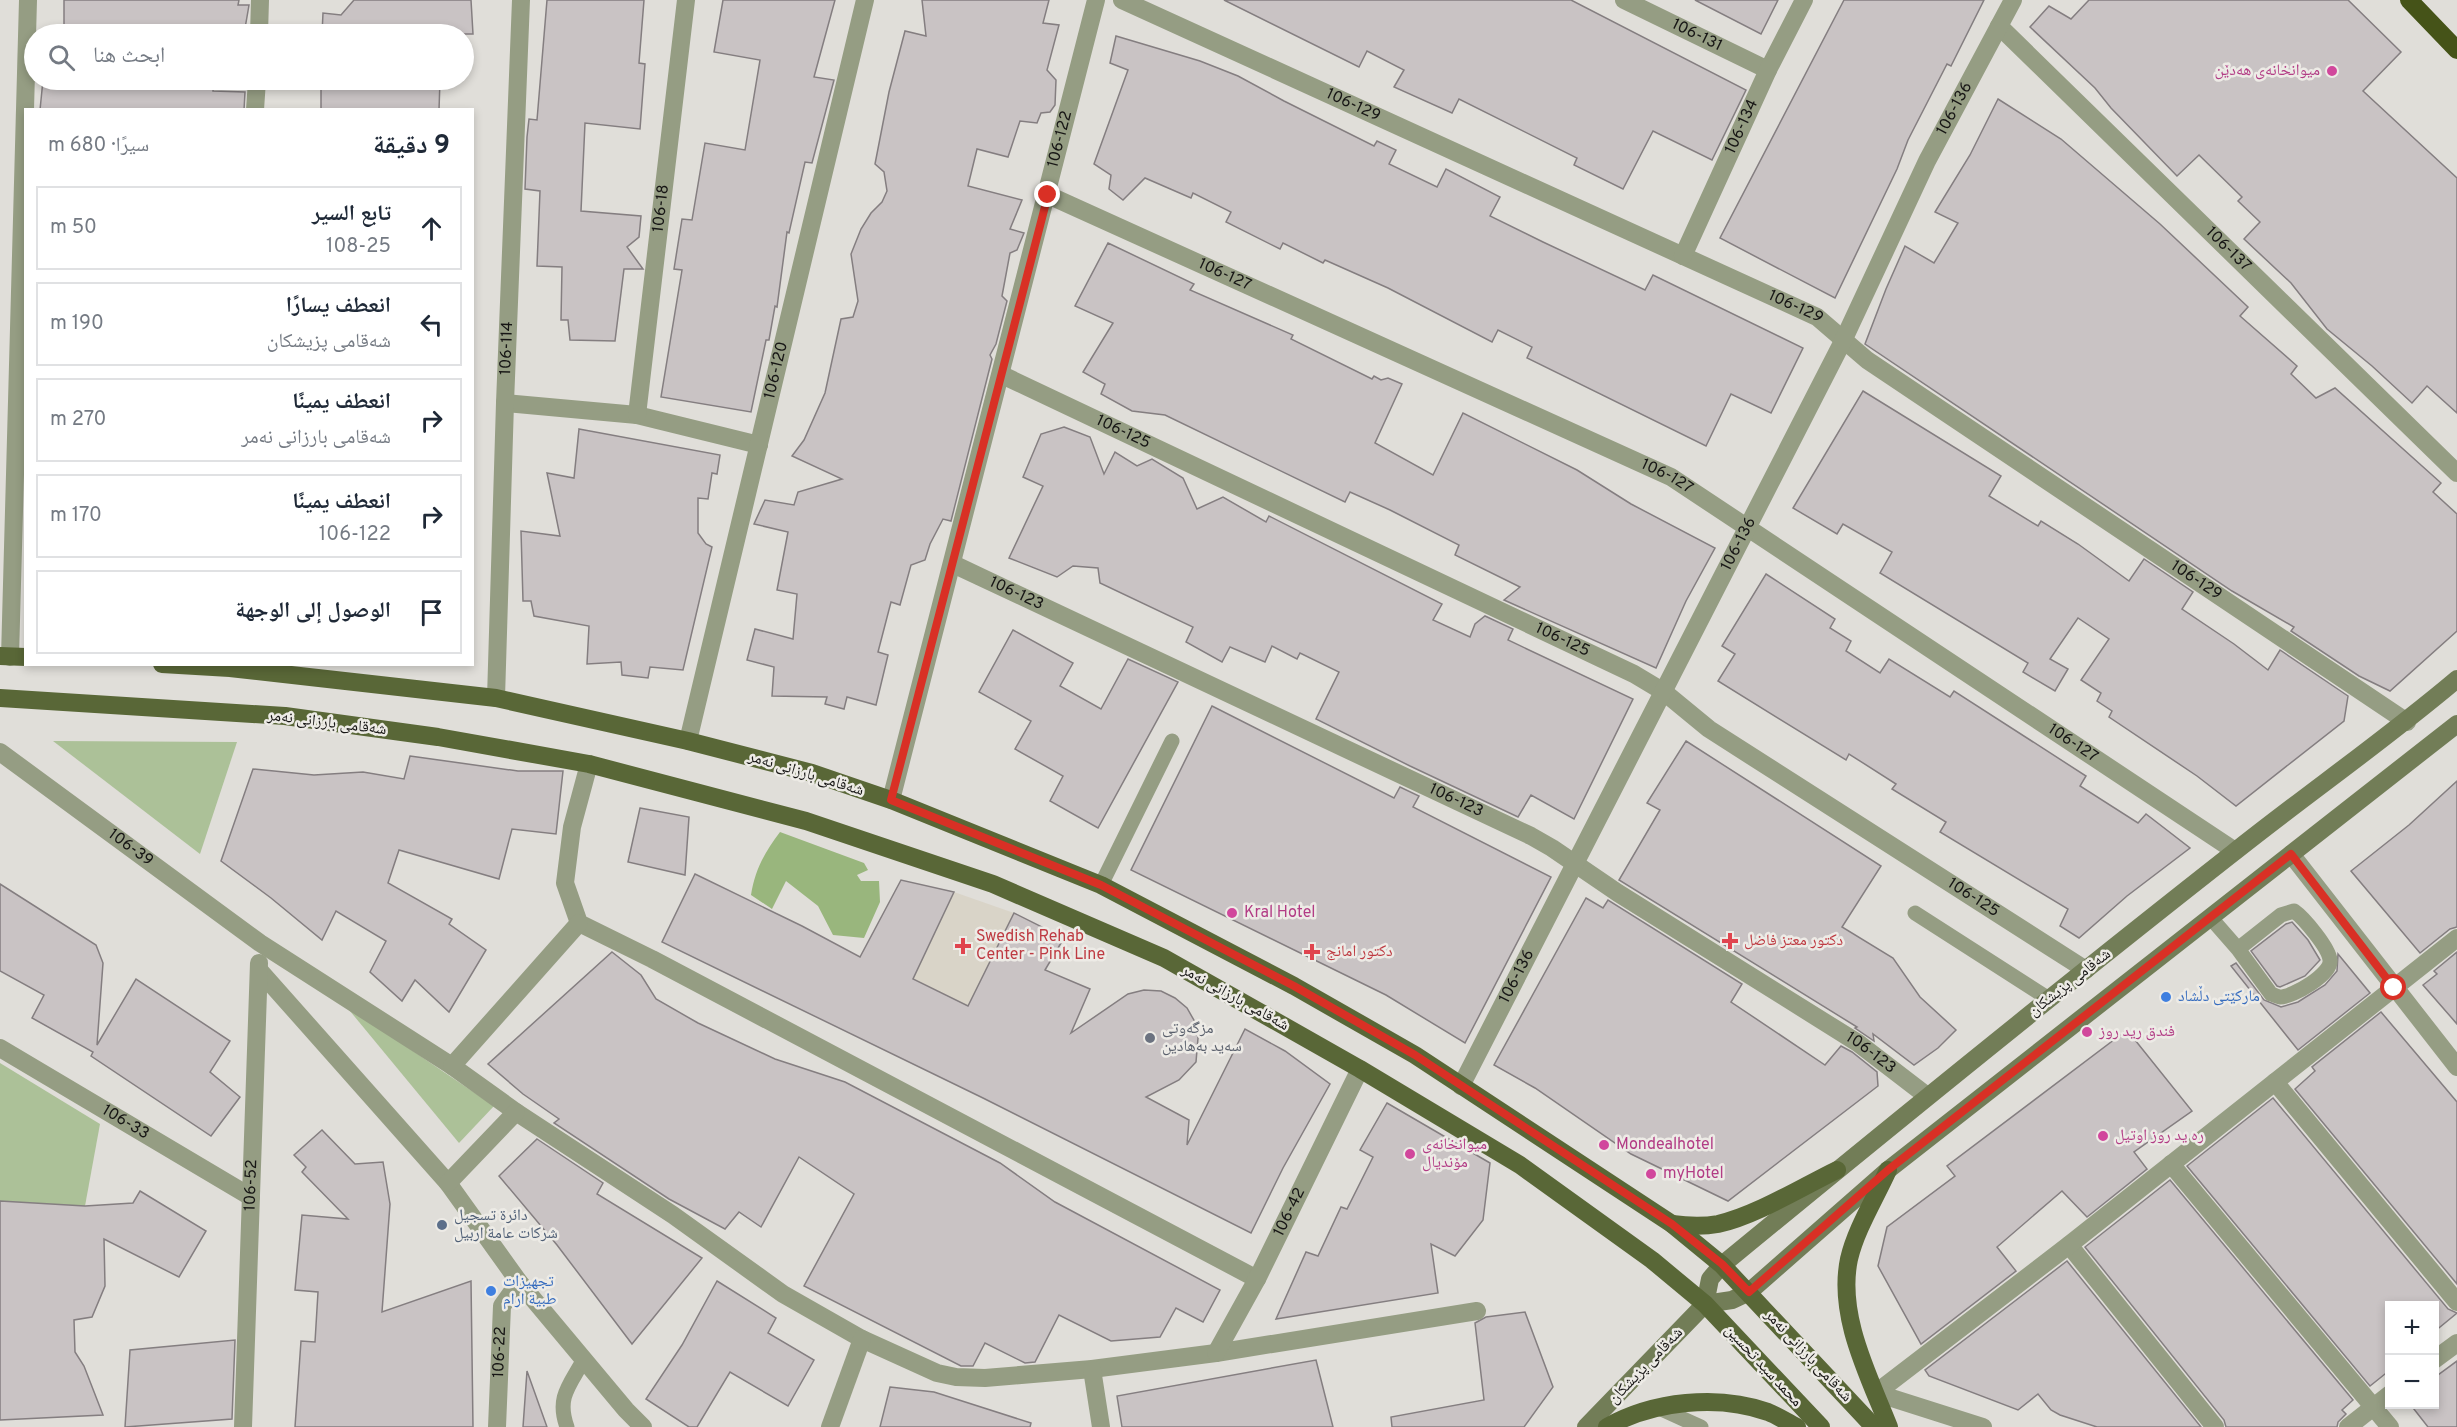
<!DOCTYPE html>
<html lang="ar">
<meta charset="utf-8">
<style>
body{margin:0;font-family:Overpass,"Noto Naskh Arabic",sans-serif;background:#f6f6f7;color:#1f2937;direction:rtl}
.controls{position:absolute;right:18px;bottom:18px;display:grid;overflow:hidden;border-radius:0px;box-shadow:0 3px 9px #0003}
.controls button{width:54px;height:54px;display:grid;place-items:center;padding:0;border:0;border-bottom:2px solid #e0e1e3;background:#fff;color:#1f2937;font:30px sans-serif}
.stop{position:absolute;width:18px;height:18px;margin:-14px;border:4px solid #d93025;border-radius:50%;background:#fff}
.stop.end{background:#d93025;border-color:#fff;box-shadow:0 2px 6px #0008}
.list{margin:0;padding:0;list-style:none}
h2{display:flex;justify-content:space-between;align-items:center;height:78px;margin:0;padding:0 24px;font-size:26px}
h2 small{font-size:20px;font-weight:400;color:#747a83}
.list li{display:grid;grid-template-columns:39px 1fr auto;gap:18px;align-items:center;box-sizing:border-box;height:84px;margin:0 12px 12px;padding:0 12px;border:2px solid #e0e1e3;border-radius:0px}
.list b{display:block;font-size:22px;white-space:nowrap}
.list p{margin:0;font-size:20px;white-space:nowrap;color:#747a83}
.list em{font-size:20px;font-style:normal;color:#747a83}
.icon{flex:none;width:33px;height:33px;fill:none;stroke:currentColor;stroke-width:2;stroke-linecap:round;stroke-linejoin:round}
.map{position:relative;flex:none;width:2457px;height:1427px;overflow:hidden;direction:ltr}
.search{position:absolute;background:#fff;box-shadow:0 3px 9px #0003;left:24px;top:24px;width:450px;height:66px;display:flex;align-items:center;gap:15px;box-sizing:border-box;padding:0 21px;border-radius:33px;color:#747a83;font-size:22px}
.panel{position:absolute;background:#fff;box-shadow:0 3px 9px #0003;left:24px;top:108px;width:450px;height:558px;border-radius:0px;direction:rtl}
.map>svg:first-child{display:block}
</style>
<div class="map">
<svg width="2457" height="1427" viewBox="0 0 2457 1427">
<rect width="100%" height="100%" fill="#e0ded9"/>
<path fill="#d9d4c8" d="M954,892L1014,913L968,1006L913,979Z"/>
<g fill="#acc198">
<path d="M53,741L237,742L200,854Z"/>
<path d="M345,1005L494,1106L459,1143Z"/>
<path d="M0,1063L100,1124L85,1206L0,1201Z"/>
</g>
<path fill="#99b67d" d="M780,832L864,863L868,870L857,875L861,881H879L880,902L864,938L833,935L818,906L786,881L772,909L751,895C755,869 765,852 780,832Z"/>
<g fill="#c9c3c4" stroke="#847e80" stroke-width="1.5">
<path d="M64,0H239L238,5H249L248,11L244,34H64Z"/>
<path d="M354,0H471L473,34H322L323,13L341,15Z"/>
<path d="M547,0H644L639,63L645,64L640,129L585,123L581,211L641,216L639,237L627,247L643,269H624L615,341L570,340L568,320H561L562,267L537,266L540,191L525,189L527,137L529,119L537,120Z"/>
<path d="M723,0H835L814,77L834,80L812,163L805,162L789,233L787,232L777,307L775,306L769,340H766L751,412L661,397L682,270L674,269L682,219L692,220L705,143L745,150L760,60L714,52Z"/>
<path d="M922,0H1049L1043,23L1059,25L1047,70L1056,80L1055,105L1050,112L1041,113L1037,123L1020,121L1008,157L977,149L968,186L1022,200L1010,229L1024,233L1017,250L1010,253L1002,296L1007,301L996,344L990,355L992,359L951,521L943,519L930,544L925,560L911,565L900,605L891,602L878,652L888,655L876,705L847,697L844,709L825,704L827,697L772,696L774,667L747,660L755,629L793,639L797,594L777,590L788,532L754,524L765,500L794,505L798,492L842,479L792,456L804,440L825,393L841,319L853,317L858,301L851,254L861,229L871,213L882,202L887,191L884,172L875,164L889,92L905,31L926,36Z"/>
<path d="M1224,0H1571L1746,90L1712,160L1653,131L1623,189L1574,165L1577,158L1459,99L1452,113L1394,87L1404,70L1367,51L1359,67Z"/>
<path d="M1695,0H1778L1761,34Z"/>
<path d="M1844,0H1984L1951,66L1947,64L1908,140L1897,169L1835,298L1720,238Z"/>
<path d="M2089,0H2348L2401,52L2363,91L2457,178V413L2427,386L2412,403L2372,366L2327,329L2291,283L2244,239L2260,222L2238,201L2242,197L2199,155L2177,176L2111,108L2095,88L2030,27L2049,6L2071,19Z"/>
<path d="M1116,36L1200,61L1238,76L1284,101L1374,146L1377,141L1396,150L1389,164L1437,187L1446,169L1500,197L1490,216L1543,242L1645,290L1653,275L1803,348L1771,413L1731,394L1706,446L1527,358L1532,347L1498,330L1492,342L1388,288L1325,260L1323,263L1283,243L1280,249L1226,222L1231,212L1193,193L1191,198L1145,178L1123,200L1109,189L1111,175L1094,164L1128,70L1110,63Z"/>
<path d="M43,80H214L213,91L245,92L244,110H40Z"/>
<path d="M321,80H440L439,110H321Z"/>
<path d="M1998,99L2061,139L2160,224L2248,307L2240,316L2297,366L2291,374L2316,398L2335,388L2441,483L2433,492L2457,514V631L2390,691L2359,676L2291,631L2294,627L2232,591L1865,344L1886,289L1905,246L1934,263L1958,223L1935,212L1970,155Z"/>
<path d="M1108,243L1194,284L1190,290L1293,335L1291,339L1372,379L1374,376L1381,380L1388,378L1402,384L1375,443L1433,475L1463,413L1577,470L1631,504L1715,548L1686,601L1656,668L1504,600L1520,587L1455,555L1459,545L1390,510L1350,492L1345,502L1165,415L1132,411L1101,394L1105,384L1083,372L1113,323L1075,306Z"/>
<path d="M1863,391L2001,476L1989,496L2038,526L2041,521L2078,544L2129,581L2144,559L2193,592L2182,609L2234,644L2268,670L2280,650L2348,696L2344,721L2236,806L2197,776L2109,717L2112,711L2097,701L2101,693L2081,680L2109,639L2078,618L2050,659L2068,669L2055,691L2023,672L2028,663L1880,573L1892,552L1843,524L1837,534L1793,508Z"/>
<path d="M1064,427L1090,437L1104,474L1115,452L1137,466L1152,459L1183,478L1197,509L1223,497L1266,522L1269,516L1442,604L1433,620L1470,637L1475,624L1485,616L1513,629L1508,640L1633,699L1574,819L1531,795L1518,817L1410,766L1316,719L1339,672L1300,653L1297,659L1272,646L1265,662L1230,647L1222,662L1186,642L1193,627L1100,583L1098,568L1073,566L1057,577L1009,558L1043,486L1023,477L1041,434Z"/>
<path d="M579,429L720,455L717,474L712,473L708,499L698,498V533L706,544L712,547L683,670L650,667L648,678L622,675L621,662L587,664L589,626L534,616L531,601H523L521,531L560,536L547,473L574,478Z"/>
<path d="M1766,574L1835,619L1830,628L1851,641L1846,651L1880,673L1889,659L1950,697L1954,691L2086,776L2080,786L2138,823L2146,814L2190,848L2127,896L2079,938L2060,926L2068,909L1940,832L1946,822L1892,789L1896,784L1849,754L1846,760L1718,681L1735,654L1722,646Z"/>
<path d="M1013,630L1073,663L1060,686L1101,709L1128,659L1178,682L1098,828L1050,801L1063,776L1015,749L1031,721L979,692Z"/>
<path d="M1212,706L1394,798L1400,787L1419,796L1413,807L1551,877L1465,1043L1386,995L1131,870Z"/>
<path d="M1686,741L1881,866L1842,927L1893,958L1920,997L1956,1030L1938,1048L1914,1065L1873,1034L1874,1041L1855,1028L1857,1027L1619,880L1660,810L1647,803Z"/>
<path d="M410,756L518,771H563L556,834L512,829L499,879L399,850L388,883L452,919L449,924L486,950L449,1012L415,980L402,1001L370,972L386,941L336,911L322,940L271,898L221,861L253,769L314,775L363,772L404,779Z"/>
<path d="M2457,781V927L2450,929L2420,953L2351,871L2409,825Z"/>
<path d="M640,808L689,817L685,875L628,862Z"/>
<path d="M695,874L802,926L860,957L901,880L954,892L913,979L968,1006L1014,913L1064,938L1045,970L1090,989L1071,1033L1128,994L1144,990L1161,991L1175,998L1187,1008L1195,1022L1198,1038L1196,1062L1179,1080L1146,1097L1189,1120L1187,1145L1245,1029L1285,1051L1330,1084L1283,1168L1251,1233L983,1098L662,942Z"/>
<path d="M0,884L96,945L103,963L97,1045L136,979L230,1041L210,1072L240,1097L211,1136L91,1056L93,1052L32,1018L44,995L0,971Z"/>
<path d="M1586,898L1603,908L1608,900L1742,984L1731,1002L1825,1065L1841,1046L1852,1052L1877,1072L1878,1086L1728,1201L1631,1154L1535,1088L1494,1065Z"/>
<path d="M2292,922L2308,940L2320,960L2305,976L2280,987L2277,986L2251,951L2286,924Z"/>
<path d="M612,952L641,975L656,999L698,1023L775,1059L845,1082L1000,1163L1055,1202L1220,1290L1203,1322L1176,1308L1160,1337L1111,1341L1059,1315L1035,1362L1025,1363L985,1343L973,1366H961L804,1286L854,1194L799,1157L761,1227L739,1212L725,1229L669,1199L554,1123L559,1119L523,1094L488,1064Z"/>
<path d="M2457,952V1024L2423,985L2437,974L2434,971Z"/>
<path d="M2338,954L2370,993L2298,1050L2231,966L2236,963L2264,1000L2281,1007L2298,1002L2325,985L2337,971Z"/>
<path d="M2381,1012L2457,1102V1284L2295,1089L2315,1071L2312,1067Z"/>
<path d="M2127,1030L2192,1111L2134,1152L2147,1169L2087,1217L2062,1191L1997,1247L2016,1271L1921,1344L1878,1266L1887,1227L1955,1176L1947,1166Z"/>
<path d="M2273,1098L2448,1309L2457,1313L2434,1332V1305H2390V1370L2370,1386L2187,1166Z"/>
<path d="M1387,1103L1490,1163L1483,1220L1455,1256L1431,1244L1438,1293L1276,1319L1306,1252L1318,1256L1341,1207L1347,1209L1373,1157L1360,1150Z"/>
<path d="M322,1130L355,1164L383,1162L390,1204L382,1312L471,1281L473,1427H295L301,1341L315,1342L318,1292L295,1290L302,1215L348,1219L302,1172L306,1167L294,1155Z"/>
<path d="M537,1139L603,1183L597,1194L702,1258L632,1344L557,1245L499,1176Z"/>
<path d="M2170,1180L2353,1400L2342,1410L2346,1414L2338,1422L2337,1427H2226L2224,1420L2085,1247Z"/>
<path d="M140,1191L206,1231L179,1277L104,1239L105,1286L92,1317L74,1320L75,1352L84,1366L103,1415L0,1420V1201L85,1206L133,1203Z"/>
<path d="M2067,1261L2201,1427H2097L2060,1415L2051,1410L2038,1394L2018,1410L1929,1376L1925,1370Z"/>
<path d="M717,1281L776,1318L768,1333L814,1360L788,1406L730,1372L697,1427H689L646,1399L682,1345Z"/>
<path d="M1525,1312L1553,1387L1524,1427H1392L1391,1417L1484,1400L1475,1323L1486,1317Z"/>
<path d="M235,1340L232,1419L125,1427L130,1350Z"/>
<path d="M1316,1360L1333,1427H1122L1117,1396Z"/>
<path d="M2457,1361V1427H2428L2410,1404H2434V1378Z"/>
<path d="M527,1371L547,1427H523Z"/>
<path d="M890,1387L934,1392L1031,1423L1030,1427H880Z"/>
</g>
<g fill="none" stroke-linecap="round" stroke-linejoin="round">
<g stroke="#959d83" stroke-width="15">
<path d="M1101,885L1172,741"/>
<path d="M1915,913L2049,999"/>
<path d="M2210,917L2238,949L2271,994C2272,994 2278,997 2280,997C2293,997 2332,974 2330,960C2329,948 2304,918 2294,911L2281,915L2238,949"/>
<path d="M1659,1408L1701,1427"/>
<path d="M567,1427C556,1397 570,1385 584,1359"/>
</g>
<g stroke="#959d83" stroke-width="18">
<path id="s1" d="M1122,0L1817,317L1867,360L2407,722"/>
<path id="s2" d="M1624,0L1768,70"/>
<path id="s3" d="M1999,26L2457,473"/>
<path d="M259,34L260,0"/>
<path d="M255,110L257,80"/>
<path id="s4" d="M1048,195L1671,477L2235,851"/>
<path id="s5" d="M1683,256L1768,70L1804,0"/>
<path id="s6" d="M1002,375L1634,674L1664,692L1709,729L2086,970"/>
<path d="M505,403L637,415L759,445"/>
<path id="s7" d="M637,415L686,0"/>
<path id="s8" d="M953,564L1531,836L1552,848L1618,893L1858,1043L1927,1096"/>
<path d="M10,657L28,0"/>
<path id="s9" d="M496,698L505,403L521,0"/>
<path id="s10" d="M688,741L865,0"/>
<path id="s11" d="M0,752L260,943L452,1066L516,1112L673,1215L783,1294L862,1339L937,1373L956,1377L985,1378L1092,1369L1216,1353L1477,1311"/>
<path d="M589,764L572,827L565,883L579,923L652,959L1257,1279"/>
<path id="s12" d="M891,800L1096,0"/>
<path d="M2291,854L2457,1067"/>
<path d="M259,970L448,1183L519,1282L626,1410L643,1427"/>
<path id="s13" d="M0,1048L251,1197"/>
<path d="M452,1066L579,923"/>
<path d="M2275,1082L2457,1302"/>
<path id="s14" d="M1461,1086L1843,341L1927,161L2013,0"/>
<path d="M2171,1164L2390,1427"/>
<path d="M448,1183L516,1112"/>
<path d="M2069,1245L2215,1427"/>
<path id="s15" d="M1216,1353L1257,1279L1360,1069"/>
<path d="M2434,1360L2457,1343"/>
<path d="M1092,1369L1101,1427"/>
<path d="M1876,1393L2069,1245L2457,938"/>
<path d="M1876,1393L1983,1427"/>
<path id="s16" d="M243,1427L259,963"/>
<path id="s17" d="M497,1427L502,1306L519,1282"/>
<path d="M830,1427L862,1339"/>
<path d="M2348,1427L2390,1394"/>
</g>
<g stroke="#727d57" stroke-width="18">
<path d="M1705,1304L1732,1300L1749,1292L1888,1170L2457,724"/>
<path d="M1586,1427L1705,1304L1710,1279L1722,1265C1891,1126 2061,988 2233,853C2307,794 2385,740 2457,679"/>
</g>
<g stroke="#596737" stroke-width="18">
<path d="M0,656L26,657"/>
<path d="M162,664L230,668L496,698L688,741L812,773L891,800L1101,885L1294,986L1415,1055L1672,1224L1722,1265L1874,1427"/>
<path d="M0,698L285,716L438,737L589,764L806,821L993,884L1164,958L1360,1069L1520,1165L1652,1260L1705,1304L1821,1427"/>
<path d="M1888,1170C1875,1199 1856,1229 1849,1259C1837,1316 1869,1376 1889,1427"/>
<path d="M1672,1224C1687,1226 1702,1227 1718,1224C1755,1216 1802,1187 1837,1170"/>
<path d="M1607,1427C1653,1401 1718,1394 1768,1412C1778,1416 1787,1422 1797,1427"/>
</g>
<path stroke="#455318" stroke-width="18" d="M2409,0L2457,50"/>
</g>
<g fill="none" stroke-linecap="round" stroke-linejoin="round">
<path stroke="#d93025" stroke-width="8" d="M1048,195L891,800L1101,885L1294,986L1415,1055L1672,1224L1722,1264L1749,1292L1888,1170L2291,854L2394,988"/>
</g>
<g fill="#d1479c" stroke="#edebe6" stroke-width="2">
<circle cx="2332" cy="71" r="6"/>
<circle cx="1232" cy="913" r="6"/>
<circle cx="2087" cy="1032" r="6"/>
<circle cx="2103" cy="1136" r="6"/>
<circle cx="1604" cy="1145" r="6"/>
<circle cx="1410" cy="1154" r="6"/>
<circle cx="1651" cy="1174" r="6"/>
</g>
<g fill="#e0444e" stroke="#edebe6" stroke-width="2">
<path d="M1727 932h6v6h6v6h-6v6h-6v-6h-6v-6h6z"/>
<path d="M960 937h6v6h6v6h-6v6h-6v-6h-6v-6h6z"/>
<path d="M1309 943h6v6h6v6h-6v6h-6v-6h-6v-6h6z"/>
</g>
<g fill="#3f7fe0" stroke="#edebe6" stroke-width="2">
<circle cx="2166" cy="997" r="6"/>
<circle cx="491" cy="1291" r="6"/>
</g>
<circle fill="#6b7280" stroke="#edebe6" stroke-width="2" cx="1150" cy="1038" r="6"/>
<circle fill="#5c6f8a" stroke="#edebe6" stroke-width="2" cx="442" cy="1225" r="6"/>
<g text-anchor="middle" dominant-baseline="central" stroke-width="5" stroke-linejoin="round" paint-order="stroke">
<g font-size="16" fill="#171615" stroke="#edebe6">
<text stroke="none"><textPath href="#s2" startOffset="81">106-131</textPath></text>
<text stroke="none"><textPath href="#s1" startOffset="254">106-129</textPath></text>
<text stroke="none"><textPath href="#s14" startOffset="1095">106-136</textPath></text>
<text stroke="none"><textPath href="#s5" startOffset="142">106-134</textPath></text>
<text stroke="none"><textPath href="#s12" startOffset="682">106-122</textPath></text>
<text stroke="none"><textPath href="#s7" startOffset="208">106-18</textPath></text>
<text stroke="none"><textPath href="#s3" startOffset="320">106-137</textPath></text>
<text stroke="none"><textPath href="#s4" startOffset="194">106-127</textPath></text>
<text stroke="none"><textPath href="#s1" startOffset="740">106-129</textPath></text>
<text stroke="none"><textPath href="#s9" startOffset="350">106-114</textPath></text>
<text stroke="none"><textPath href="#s10" startOffset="381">106-120</textPath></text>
<text stroke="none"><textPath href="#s6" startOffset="134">106-125</textPath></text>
<text stroke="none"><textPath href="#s4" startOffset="680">106-127</textPath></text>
<text stroke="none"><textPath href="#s14" startOffset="609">106-136</textPath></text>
<text stroke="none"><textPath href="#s1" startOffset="1226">106-129</textPath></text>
<text stroke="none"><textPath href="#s8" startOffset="70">106-123</textPath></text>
<text stroke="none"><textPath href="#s6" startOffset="620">106-125</textPath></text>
<text transform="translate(327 723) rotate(7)">شەقامی بارزانی نەمر</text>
<text stroke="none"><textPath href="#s4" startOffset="1166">106-127</textPath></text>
<text transform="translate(806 774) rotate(17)">شەقامی بارزانی نەمر</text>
<text stroke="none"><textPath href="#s8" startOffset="556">106-123</textPath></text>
<text stroke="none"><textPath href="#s11" startOffset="162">106-39</textPath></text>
<text stroke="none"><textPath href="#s6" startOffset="1106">106-125</textPath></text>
<text stroke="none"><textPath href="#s14" startOffset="123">106-136</textPath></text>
<text transform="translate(2070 983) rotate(-38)">شەقامی پزیشکان</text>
<text transform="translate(1235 998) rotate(29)">شەقامی بارزانی نەمر</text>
<text stroke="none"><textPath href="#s8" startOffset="1042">106-123</textPath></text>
<text stroke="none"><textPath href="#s13" startOffset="146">106-33</textPath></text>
<text stroke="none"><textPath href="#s16" startOffset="242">106-52</textPath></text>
<text stroke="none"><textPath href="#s15" startOffset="159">106-42</textPath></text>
<text stroke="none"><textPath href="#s17" startOffset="75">106-22</textPath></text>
<text transform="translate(1808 1356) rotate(47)">شەقامی بارزانی نەمر</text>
<text transform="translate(1646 1366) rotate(-46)">شەقامی پزیشکان</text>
<text transform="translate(1763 1366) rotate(47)">محمد سید تحسین</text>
</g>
<g font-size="16" fill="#b23c85" stroke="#edebe6" text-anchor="start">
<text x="2320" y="71" text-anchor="end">میوانخانەی هەدێن</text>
<text x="1244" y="913">Kral Hotel</text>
<text x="2099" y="1032">فندق ريد روز</text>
<text x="2115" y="1136">ره يد روز اوتيل</text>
<text x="1422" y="1145">میوانخانەی<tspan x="1422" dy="18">مۆندیال</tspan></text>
<text x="1616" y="1145">Mondealhotel</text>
<text x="1663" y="1174">myHotel</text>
</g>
<g font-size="16" fill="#be3a42" stroke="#edebe6" text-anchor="start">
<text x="976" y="937">Swedish Rehab<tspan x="976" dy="18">Center - Pink Line</tspan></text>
<text x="1744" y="941">دكتور معتز فاضل</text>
<text x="1326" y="952">دكتور امانج</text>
</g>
<g font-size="16" fill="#366cbe" stroke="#edebe6" text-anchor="start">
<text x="2178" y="997">مارکێتی دڵشاد</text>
<text x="503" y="1282">تجهيزات<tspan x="503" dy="18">طبية ارام</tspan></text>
</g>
<g font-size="16" fill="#5b616d" stroke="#edebe6" text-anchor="start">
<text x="1162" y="1029">مزگەوتی<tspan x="1162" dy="18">سەید بەهادین</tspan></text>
</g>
<g font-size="16" fill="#4e5e75" stroke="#edebe6" text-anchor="start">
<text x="454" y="1216">دائرة تسجيل<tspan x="454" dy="18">شركات عامة اربيل</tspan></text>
</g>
</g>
</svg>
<div class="controls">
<button>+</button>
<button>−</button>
</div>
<div class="stop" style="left:2394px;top:988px"></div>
<div class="stop end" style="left:1048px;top:195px"></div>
<div class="search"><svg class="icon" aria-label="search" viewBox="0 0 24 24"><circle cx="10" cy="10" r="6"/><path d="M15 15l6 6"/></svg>ابحث هنا</div>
<section class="panel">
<h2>9 دقيقة<small>سيرًا · 680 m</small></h2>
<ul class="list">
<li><svg class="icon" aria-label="ahead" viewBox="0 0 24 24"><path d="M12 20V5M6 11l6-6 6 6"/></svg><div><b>تابع السير</b><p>108-25</p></div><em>50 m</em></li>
<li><svg class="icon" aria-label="left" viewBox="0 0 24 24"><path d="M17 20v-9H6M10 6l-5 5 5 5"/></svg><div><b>انعطف يسارًا</b><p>شەقامی پزیشکان</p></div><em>190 m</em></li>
<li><svg class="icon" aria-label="right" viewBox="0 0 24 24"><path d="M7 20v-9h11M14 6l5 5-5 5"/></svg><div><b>انعطف يمينًا</b><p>شەقامی بارزانی نەمر</p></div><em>270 m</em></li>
<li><svg class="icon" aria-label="right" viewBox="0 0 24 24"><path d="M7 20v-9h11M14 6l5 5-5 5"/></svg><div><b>انعطف يمينًا</b><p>106-122</p></div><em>170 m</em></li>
<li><svg class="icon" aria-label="arrive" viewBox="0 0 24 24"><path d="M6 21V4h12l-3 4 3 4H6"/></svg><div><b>الوصول إلى الوجهة</b></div></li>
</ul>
</section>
</div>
